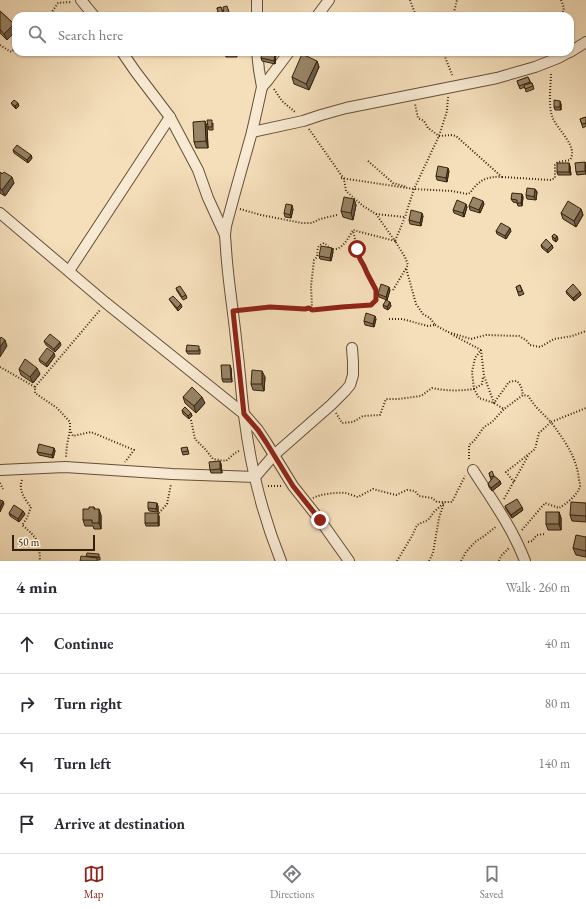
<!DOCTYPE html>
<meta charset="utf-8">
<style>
body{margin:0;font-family:"EB Garamond",serif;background:#f7f7f7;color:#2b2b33}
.scale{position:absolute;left:12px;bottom:10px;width:83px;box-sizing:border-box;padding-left:4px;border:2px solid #34210b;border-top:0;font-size:11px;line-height:14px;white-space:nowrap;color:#34210b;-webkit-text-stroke:3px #f8ead3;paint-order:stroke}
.stop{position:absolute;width:12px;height:12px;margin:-9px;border:3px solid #8f2418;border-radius:50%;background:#fff}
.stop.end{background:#8f2418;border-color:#fff;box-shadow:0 1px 4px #0008}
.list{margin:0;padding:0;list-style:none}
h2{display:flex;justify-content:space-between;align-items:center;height:52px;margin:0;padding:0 16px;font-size:17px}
h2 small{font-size:13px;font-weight:400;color:#7c7c81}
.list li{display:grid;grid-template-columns:26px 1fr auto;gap:12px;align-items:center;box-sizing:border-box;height:60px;padding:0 16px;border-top:1px solid #e1e1e2}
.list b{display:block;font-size:15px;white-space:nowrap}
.list em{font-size:13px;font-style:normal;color:#7c7c81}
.icon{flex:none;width:22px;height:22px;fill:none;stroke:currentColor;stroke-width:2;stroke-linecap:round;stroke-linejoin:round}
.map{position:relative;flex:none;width:586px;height:561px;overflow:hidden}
.search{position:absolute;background:#fff;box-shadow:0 1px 3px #0004;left:12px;right:12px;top:12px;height:44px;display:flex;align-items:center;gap:10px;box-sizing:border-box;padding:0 14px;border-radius:12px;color:#7c7c81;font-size:15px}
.sheet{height:292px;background:#fff}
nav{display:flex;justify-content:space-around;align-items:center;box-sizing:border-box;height:56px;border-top:1px solid #e1e1e2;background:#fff;font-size:11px;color:#7c7c81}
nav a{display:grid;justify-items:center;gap:2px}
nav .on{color:#8f2418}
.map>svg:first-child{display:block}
</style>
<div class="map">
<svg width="586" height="561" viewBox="0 0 586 561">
<rect width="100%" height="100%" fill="#f5dfbb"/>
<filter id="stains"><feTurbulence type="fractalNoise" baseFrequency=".005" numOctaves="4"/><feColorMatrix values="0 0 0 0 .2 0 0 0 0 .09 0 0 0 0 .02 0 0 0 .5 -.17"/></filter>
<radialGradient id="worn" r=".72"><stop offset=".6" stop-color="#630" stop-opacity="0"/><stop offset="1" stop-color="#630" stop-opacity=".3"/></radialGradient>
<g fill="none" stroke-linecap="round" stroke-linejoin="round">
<defs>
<g id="minor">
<path d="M81,0L94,16"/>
<path d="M257,0V16"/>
<path d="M317,16L329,0"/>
<path d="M122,52L135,71L170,117L198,170L208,198L225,235"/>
<path d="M257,52L259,70L262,87L252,132L236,189L226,226L225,235L226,249C228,282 234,315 237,348C240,370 241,392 244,415C250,464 262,514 281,561"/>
<path d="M570,52L586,42"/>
<path d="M262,87L268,80L289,52"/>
<path d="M252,132L303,121L321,115L346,108L497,78L535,67L558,58L569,52"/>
<path d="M0,213L106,303L244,414L258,430L266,442L293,486L320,520L349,561"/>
<path d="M69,271L170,117"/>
<path d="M0,470L65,467L172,474L255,477L274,455L331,405L345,391L350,385L353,375V362L352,348"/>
<path d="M473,470C492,500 512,527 525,561"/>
</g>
</defs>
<use href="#minor" stroke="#645037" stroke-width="12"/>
<g stroke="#34210b" stroke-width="2" stroke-dasharray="1 2" stroke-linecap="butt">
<path d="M410,0L416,16"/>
<path d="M561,0L564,8L562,16"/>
<path d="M49,16L58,3L71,2"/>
<path d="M453,16L457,0"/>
<path d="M0,45L11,52L16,48"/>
<path d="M443,52L453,77"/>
<path d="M274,89L282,101L295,112"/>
<path d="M309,129L344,179L346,191L363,206L376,214L395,241L353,230"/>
<path d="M368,161L393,183L407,187"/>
<path d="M502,177L551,180L555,178V165L558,162L570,160C579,146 556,129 552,116C548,104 551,85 551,72"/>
<path d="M341,178L414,189L452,191L467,194L470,193C479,180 487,176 502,177L456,136L451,135L439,136L428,128L424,121L418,118L415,104"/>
<path d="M240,209L261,215L302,223H312L320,219L337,215"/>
<path d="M376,214L404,217"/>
<path d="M393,290L408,265L405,257L395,241L405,217L414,189L439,136L447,111L448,97"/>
<path d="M309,309L312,311L342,307L368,306L371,305L375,300L376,290L367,273L364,266L360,259L353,231"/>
<path d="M242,310L270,307L305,309L312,307L311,286L314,260L317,257C318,249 316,246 324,243C327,245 329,248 332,249C342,251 349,237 353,230"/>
<path d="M389,319H402L428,326L435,325L430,318L423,314L416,304L406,268"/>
<path d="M435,325L448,332L471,339L486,335L519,336L526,340L530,345L540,347L554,339L572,336L586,331"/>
<path d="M451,334L481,350L475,358L472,372L474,389L482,384L483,377"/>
<path d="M481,350L484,376L494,403L509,382L514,381H517L521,386L523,395L504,409"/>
<path d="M0,367L35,387V393L57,408L70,422V430L67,445L66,457"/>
<path d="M35,387L100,310"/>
<path d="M336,413L342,423L353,422L363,416L380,415L386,399H398L421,396L432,388C446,391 459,391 474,389L479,398L494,403L504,409L492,422L484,427L474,441L469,445V460"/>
<path d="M191,420L195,439L205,449L213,459L226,461L235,453L239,451"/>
<path d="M71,432L73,436L91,432L134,450L125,462"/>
<path d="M22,480C18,489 25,500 31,507L27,518L22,525C38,538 39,541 40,561"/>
<path d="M514,482L506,472L535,449L539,433L551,422L536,407L528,396L523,395"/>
<path d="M0,483L3,489"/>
<path d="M268,486H281"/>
<path d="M313,498C320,494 338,492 346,493C350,494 354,496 358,497L373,489L396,495L407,490L415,491L419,496L432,498L437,502H452L465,476"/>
<path d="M504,499L528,456"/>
<path d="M159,513L167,504L171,484"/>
<path d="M522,530L545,503L559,508C566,504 578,495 580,486C580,484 580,482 579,480C577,457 564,440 551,422L586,408"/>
<path d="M528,542L532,541L537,535L545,534"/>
<path d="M397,561L412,536L417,525L428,520L434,512L445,502"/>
<path d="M429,561L433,553L439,518L444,503"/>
<path d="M461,561L466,552L475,542L484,536L497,526"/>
<path d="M499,561L501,556L509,548"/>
</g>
<use href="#minor" stroke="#f8ead3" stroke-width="10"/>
</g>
<g fill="#837259" stroke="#34210b">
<path d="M221,7L224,16H219L217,8Z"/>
<path d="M228,9L230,16H225L224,14Z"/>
<path d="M0,11L14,24L16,31L7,40L0,33Z"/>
<path d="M224,52H237V57H226Z"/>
<path d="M276,54L275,64L262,61L261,58Z"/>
<path d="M317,61L319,67L309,90L294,84L292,77Z"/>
<path d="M528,77L531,83H532L534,89L526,92L525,87L520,89L517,81Z"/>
<path d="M11,103L19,106L16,109L13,106Z"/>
<path d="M561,104V110H555L554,107Z"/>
<path d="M586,117V126L583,128L580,119Z"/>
<path d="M205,121L207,127L208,148H196L194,142Z"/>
<path d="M213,123V130H209L208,127Z"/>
<path d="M13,150L31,155L32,158L28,163L14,153Z"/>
<path d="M585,162L586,165V174L577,175L576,172Z"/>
<path d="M570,166L571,175H558L557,172Z"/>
<path d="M449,171L447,182L437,180L436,176Z"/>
<path d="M0,172L14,183L5,196L0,193Z"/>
<path d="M535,189L537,192L536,200L527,199L526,195Z"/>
<path d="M522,194L523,197L522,206H518L517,203L513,202L511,199Z"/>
<path d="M354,199L356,205L353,220L343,217L341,211Z"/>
<path d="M484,204L480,213L470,210L469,206Z"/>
<path d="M467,207L464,217L454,213L453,210Z"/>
<path d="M293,209L291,218L285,217L284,213Z"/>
<path d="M581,209L583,215L576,227L563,219L561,213Z"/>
<path d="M423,216L421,226L410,224L409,220Z"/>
<path d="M496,231H511L506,239L497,234Z"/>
<path d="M552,236L558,239L556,242L553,240Z"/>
<path d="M541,245H552L553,248L548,253L542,248Z"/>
<path d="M332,248L333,252L331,261L320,259L319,256Z"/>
<path d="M520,285L524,294L519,296L516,287Z"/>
<path d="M176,288L186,295L187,298L183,300L177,291Z"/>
<path d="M390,290L387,300L379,297L378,294Z"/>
<path d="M566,291L580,292L581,295L574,301L567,294Z"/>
<path d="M169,299L182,307L178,311L171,302Z"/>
<path d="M383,305L391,306L388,310L384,308Z"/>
<path d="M376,319L374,327L365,325L364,321Z"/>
<path d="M44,341L61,345L55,352L46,345Z"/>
<path d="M200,349V354H188L186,351Z"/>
<path d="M55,356L47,367L40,362L39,359Z"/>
<path d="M231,368L232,382H223L222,379Z"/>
<path d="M19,369L40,374L33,383L21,375Z"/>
<path d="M265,377L264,391L253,390L251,384Z"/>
<path d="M183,397L205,403L196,413L185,403Z"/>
<path d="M182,410L191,413L192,416L189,419L183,414Z"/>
<path d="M187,447L189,454L183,455L182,452Z"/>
<path d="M54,448L55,451L53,458L39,455L37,452Z"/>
<path d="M220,461L221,464L222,473H211L210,470Z"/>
<path d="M489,473L494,476L500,481L501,484L492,491L489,487L488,484L491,480Z"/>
<path d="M586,503V522L572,521L570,515Z"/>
<path d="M158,506V512L149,511L148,508Z"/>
<path d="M505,506L523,510L512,518L506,509Z"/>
<path d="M94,507L95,509L101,515V529H94L93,526H85L83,520L89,509Z"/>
<path d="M559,512L561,518V530H548L546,524Z"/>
<path d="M9,513L25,514L19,522L10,516Z"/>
<path d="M159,516V526H146L145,523Z"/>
<path d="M586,537V557L576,555L573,548Z"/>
<path d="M87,557H100V560H98Z"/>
</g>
<g fill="#6a5c48" stroke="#34210b">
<path d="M14,24L16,31L7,40L4,34Z"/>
<path d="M275,52L276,54L275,64L274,61Z"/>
<path d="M317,61L319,67L309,90L306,84Z"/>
<path d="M560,101L561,104V110L560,107Z"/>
<path d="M18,103L19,106L16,109L15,106Z"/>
<path d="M205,121L207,127L208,148L206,141Z"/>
<path d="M31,155L32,158L28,163L27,160Z"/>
<path d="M585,162L586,165V173L585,171Z"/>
<path d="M569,163L570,166L571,175L569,172Z"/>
<path d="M448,168L449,171L447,182L446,178Z"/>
<path d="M12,177L14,183L5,196L2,190Z"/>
<path d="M535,189L537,192L536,200L534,197Z"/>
<path d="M522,194L523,197L522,206L521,203Z"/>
<path d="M354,199L356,205L353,220L351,213Z"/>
<path d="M483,201L484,204L480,213L479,210Z"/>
<path d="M466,204L467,207L464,217L463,213Z"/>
<path d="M292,205L293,209L291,218L290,215Z"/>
<path d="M581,209L583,215L576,227L574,221Z"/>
<path d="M422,213L423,216L421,226L420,223Z"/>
<path d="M510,228L511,231L506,239L505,236Z"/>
<path d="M557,236L558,239L556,242L555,239Z"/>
<path d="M552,245L553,248L548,253L547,250Z"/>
<path d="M332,248L333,252L331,261L330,258Z"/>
<path d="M389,287L390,290L387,300L386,297Z"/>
<path d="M580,292L581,295L574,301L573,298Z"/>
<path d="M390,302L391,306L388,310L387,307Z"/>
<path d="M181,304L182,307L178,311L177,308Z"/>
<path d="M375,316L376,319L374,327L373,324Z"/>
<path d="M5,340L7,346L0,357V347Z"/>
<path d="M60,342L61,345L55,352L54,349Z"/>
<path d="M54,353L55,356L47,367L46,364Z"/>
<path d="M230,365L231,368L232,382L231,379Z"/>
<path d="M37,368L40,374L33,383L30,377Z"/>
<path d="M262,371L265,377L264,391L262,384Z"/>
<path d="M202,397L205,403L196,413L194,406Z"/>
<path d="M191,413L192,416L189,419L188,416Z"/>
<path d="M54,448L55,451L53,458L52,455Z"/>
<path d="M220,461L221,464L222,473L220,469Z"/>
<path d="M500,481L501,484L492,491L491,488Z"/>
<path d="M3,501L4,504L0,512V508Z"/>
<path d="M157,503L158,506V512L156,509Z"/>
<path d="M522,507L523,510L512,518L511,515Z"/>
<path d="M99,509L101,515V529L99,523Z"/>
<path d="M23,511L25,514L19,522L18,519Z"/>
<path d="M559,512L561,518V530L559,524Z"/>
<path d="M158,513L159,516V526L158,523Z"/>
</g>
<g fill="#988467" stroke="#34210b">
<path d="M227,6L229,13L224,14L223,7Z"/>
<path d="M221,7L223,14L219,15L217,8Z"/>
<path d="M0,11L14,24L4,34L0,29Z"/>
<path d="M262,52H275L274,61L261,58Z"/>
<path d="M302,54L317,61L306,84L292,77Z"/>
<path d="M528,77L530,82L519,86L517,81Z"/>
<path d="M532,83L533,86L525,89L524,85Z"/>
<path d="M14,100L18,103L15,106L11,103Z"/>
<path d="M554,100L560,101V107H554Z"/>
<path d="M586,117V123L582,124L580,119Z"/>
<path d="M207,120H212V127H208Z"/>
<path d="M205,121L206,141L194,142L193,122Z"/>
<path d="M17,145L31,155L27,160L13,150Z"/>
<path d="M585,162V171L576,172L575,163Z"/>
<rect x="557" y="163" width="12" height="9"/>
<path d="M438,166L448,168L446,178L436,176Z"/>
<path d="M0,172L2,174L4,172L12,177L2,190L0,188Z"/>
<path d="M527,188L535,189L534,197L526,195Z"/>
<path d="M512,193L522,194L521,203H517V200L511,199Z"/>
<path d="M344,197L354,199L351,213L341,211Z"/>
<path d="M473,197L483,201L479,210L469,206Z"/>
<path d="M457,200L466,204L463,213L453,210Z"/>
<path d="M568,201L581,209L574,221L561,213Z"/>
<path d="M286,204L292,205L290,215L284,213Z"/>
<path d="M411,210L422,213L420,223L409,220Z"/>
<path d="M501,223L510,228L505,236L496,231Z"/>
<path d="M554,234L557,236L555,239L552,236Z"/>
<path d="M546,239L552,245L547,250L541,245Z"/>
<path d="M321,246L332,248L330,258L319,256Z"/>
<path d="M381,284L389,287L386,297L378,294Z"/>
<path d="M573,284L580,292L573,298L566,291Z"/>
<path d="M520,285L522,291L518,292L516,287Z"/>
<path d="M180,286L186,295L182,297L176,288Z"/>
<path d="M173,296L181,304L177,308L169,299Z"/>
<path d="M386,300L390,302L387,307L383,305Z"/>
<path d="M366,313L375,316L373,324L364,321Z"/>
<path d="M50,334L60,342L54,349L44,341Z"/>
<path d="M1,337L5,340L0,347V339Z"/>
<path d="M187,345L199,346V351H186Z"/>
<path d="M47,348L54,353L46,364L39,359Z"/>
<path d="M25,359L37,368L30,377L19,369Z"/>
<path d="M221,365H230L231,379H222Z"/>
<path d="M252,370L262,371V384H251Z"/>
<path d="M192,387L202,397L194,406L183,397Z"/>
<path d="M185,407L191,413L188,416L182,410Z"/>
<path d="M39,444L54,448L52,455L37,452Z"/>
<path d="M187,447L188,451L182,452L181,448Z"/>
<path d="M220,461V469L210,470L209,462Z"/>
<path d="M492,471L494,476L490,477L489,473Z"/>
<path d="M494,476L500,481L491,488L488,484Z"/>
<path d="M517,499L522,507L511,515L505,506Z"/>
<path d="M0,500L3,501L0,508Z"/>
<path d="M148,502L157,503L156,509L148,508Z"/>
<path d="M571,502L586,503V516L570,515Z"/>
<path d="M14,505L23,511L18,519L9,513Z"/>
<path d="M89,507H94V509H99V523H92V520H83V509H89Z"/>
<rect x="546" y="512" width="13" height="12"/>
<rect x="145" y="513" width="13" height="10"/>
<path d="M576,535L586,537V551L573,548Z"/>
<path d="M87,553L99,554V557L86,556Z"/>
<path d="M81,556L97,558V561H80Z"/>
</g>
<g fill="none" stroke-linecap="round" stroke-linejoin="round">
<path stroke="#8f2418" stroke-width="5" d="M320,520L293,486L266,442L258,430L244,414L233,311L270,307L305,309L309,308L312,310L342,307L371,305L376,300V290L367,273L364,266L360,259L357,249"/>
</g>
<rect width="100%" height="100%" filter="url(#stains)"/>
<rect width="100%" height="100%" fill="url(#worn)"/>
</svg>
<div class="scale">50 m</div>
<div class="stop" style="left:357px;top:249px"></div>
<div class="stop end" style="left:320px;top:520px"></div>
<div class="search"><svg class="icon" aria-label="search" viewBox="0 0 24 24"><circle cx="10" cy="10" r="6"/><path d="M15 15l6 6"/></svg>Search here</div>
</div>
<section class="sheet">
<h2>4 min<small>Walk · 260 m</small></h2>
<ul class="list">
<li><svg class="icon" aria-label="ahead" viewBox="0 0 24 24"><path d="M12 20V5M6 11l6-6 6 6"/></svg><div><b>Continue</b></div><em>40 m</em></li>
<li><svg class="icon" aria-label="right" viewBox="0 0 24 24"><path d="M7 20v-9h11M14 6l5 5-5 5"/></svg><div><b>Turn right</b></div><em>80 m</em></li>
<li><svg class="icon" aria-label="left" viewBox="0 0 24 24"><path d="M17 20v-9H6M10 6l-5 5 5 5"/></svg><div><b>Turn left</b></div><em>140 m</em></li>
<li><svg class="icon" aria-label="arrive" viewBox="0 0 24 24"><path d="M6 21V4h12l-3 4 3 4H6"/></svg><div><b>Arrive at destination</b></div></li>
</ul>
</section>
<nav>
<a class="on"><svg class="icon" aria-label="map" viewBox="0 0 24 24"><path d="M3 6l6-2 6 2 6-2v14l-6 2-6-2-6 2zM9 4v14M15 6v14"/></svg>Map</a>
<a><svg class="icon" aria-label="directions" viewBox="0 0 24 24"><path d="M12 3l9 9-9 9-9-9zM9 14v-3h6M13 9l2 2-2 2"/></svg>Directions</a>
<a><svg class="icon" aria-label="saved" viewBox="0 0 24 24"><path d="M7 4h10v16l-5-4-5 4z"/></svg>Saved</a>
</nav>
